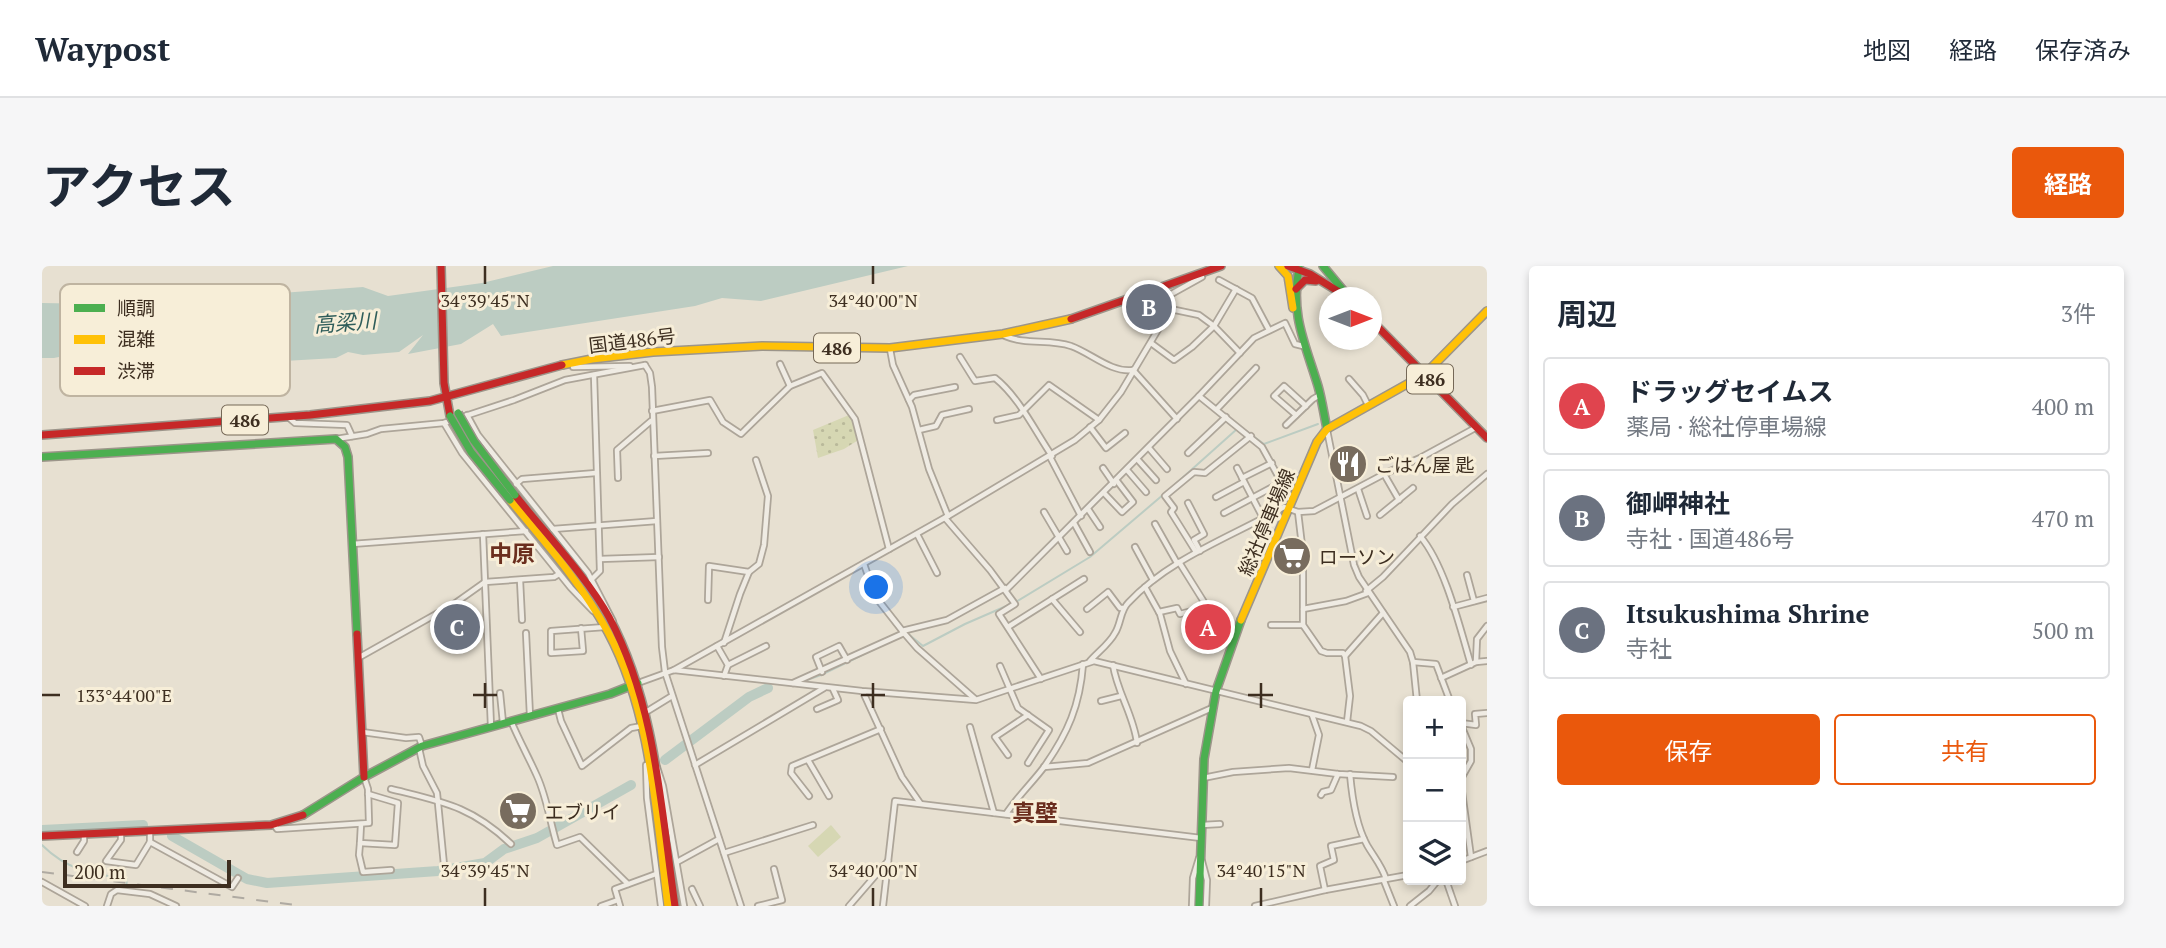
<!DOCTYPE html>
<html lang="ja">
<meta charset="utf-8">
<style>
body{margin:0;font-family:"PT Serif","Noto Sans JP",serif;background:#f6f6f7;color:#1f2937}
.controls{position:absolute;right:21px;bottom:21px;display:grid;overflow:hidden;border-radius:7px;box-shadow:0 4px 10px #0003}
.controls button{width:63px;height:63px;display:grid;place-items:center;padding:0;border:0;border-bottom:2px solid #e0e1e3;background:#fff;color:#1f2937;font:35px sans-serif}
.compass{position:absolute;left:1277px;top:21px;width:63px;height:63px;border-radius:50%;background:#fff;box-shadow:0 4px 10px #0003;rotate:90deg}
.scale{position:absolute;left:21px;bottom:18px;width:168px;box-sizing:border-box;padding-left:7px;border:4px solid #3d2e20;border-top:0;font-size:19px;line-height:24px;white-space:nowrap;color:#3d2e20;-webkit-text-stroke:5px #f7eed8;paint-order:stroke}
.you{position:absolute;left:835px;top:322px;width:24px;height:24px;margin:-18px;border:5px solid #fff;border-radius:50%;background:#1a73e8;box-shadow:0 0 0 10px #1a73e833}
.badge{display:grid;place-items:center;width:46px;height:46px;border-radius:50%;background:#ea580c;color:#fff;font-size:23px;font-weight:700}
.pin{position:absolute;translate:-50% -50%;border:4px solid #fff;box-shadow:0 2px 7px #0006}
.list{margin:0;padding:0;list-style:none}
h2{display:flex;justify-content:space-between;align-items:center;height:91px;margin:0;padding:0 28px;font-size:30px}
h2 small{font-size:23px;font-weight:400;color:#747a83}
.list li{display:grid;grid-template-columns:46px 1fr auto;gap:21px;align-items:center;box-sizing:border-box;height:98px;margin:0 14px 14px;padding:0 14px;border:2px solid #e0e1e3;border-radius:7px}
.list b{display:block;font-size:26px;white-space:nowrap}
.list p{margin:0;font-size:23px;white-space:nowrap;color:#747a83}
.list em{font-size:23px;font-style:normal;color:#747a83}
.actions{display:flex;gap:14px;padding:21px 28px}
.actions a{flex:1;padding:16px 0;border:2px solid #ea580c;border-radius:7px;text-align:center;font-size:24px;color:#ea580c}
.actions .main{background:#ea580c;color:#fff}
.icon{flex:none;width:38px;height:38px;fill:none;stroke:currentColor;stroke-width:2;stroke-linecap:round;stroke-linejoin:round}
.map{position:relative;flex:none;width:1445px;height:640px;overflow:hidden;border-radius:7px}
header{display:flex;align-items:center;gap:42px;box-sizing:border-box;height:98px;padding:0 35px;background:#fff;border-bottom:2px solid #e0e1e3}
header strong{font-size:33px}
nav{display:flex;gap:38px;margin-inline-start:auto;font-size:24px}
.intro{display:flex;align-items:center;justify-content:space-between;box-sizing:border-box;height:168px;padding:0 42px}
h1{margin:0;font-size:49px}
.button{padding:18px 32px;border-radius:7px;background:#ea580c;color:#fff;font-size:24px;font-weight:700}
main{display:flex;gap:42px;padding:0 42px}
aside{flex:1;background:#fff;border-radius:7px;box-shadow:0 4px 10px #0003}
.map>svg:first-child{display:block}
</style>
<header>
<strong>Waypost</strong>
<nav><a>地図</a><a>経路</a><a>保存済み</a></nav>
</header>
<div class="intro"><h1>アクセス</h1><a class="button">経路</a></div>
<main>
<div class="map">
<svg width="1445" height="640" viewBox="0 0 1445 640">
<defs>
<pattern id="park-dots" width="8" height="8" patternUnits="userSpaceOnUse" patternTransform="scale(1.75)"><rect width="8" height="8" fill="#d6d7b3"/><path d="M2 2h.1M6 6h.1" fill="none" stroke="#b9b99a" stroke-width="1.8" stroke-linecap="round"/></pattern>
</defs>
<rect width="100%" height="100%" fill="#e7e0d1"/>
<path fill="url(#park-dots)" d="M807,149L811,155L818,173L802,183L776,192L771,164Z"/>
<path fill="#d6d7b3" d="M789,559L799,571L776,591L766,580Z"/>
<path fill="#bcccc2" d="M511,0H866L719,35L680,32L653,40L459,70L451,58L419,78L366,88L381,69L357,86L321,89L306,86L294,92L119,102L41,86L12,92H0V37L112,39L169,32L321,21L346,30L440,17Z"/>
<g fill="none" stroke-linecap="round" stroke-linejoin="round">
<g stroke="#bcccc2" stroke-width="2">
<path d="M1200,162L1222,178L1276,158"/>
<path d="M1129,222L1195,163"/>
<path d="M974,336L1048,291L1122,228"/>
<path d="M865,367L881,380L923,358L969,338"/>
<path d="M762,415L779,409L847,376"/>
<path d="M0,579C26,605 51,608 85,613L84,623"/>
<path d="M1429,593L1445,588"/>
<path d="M120,636L128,640"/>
</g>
<g stroke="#bcccc2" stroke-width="10">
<path d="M623,494L707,431L726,422"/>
<path d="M0,564L101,559"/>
<path d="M130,570L205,613L225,617L396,605L443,597L462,583L495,572L589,519"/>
</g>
<defs>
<g id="street">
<path d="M1177,14L1210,32L1227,64"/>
<path d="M1119,41L1157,49L1172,60L1198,87"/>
<path d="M963,70C984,79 1007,73 1029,80C1049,87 1069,107 1091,104"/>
<path d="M1109,77L1132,94L1150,81L1172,60L1194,23"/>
<path d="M848,83L851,99L870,141L887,203L906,250"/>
<path d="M918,91L933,115L953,112C977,131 993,165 1010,190"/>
<path d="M738,98L748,120"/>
<path d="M603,99L608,107L610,121L620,381L623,406L699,640"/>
<path d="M531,101L588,100"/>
<path d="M1091,104L1135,153"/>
<path d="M1307,113L1321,129L1326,139"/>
<path d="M1157,130L1212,72L1243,57L1253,78L1261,80"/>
<path d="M867,134L872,129L913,121"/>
<path d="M1175,143L1214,102"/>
<path d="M610,145L668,134L681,156L699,168L748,120L780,107L813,153L847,283"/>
<path d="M425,149L436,169L546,307L571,355"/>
<path d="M1254,149L1232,130L1242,120L1264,140"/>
<path d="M246,151L253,157L305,159L310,170"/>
<path d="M955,154L977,149L1007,119L1057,154"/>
<path d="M402,157L420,187L529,322L551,345"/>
<path d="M1244,159L1271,133L1278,129"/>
<path d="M1048,161L1064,182L1083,167"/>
<path d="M877,164L894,160L900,149L927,143"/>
<path d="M1285,164L1312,299L1317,311L1368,386L1371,396L1375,435"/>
<path d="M294,173L325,168L339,163L402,157L472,134L523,114L603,99"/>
<path d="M1107,182L1125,203"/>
<path d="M1146,187L1184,151"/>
<path d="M612,190L666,187"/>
<path d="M1008,191L1039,250"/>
<path d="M1096,194L1114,214"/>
<path d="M1061,202L1072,218"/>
<path d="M1195,202L1221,252"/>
<path d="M1085,204L1104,226"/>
<path d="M1342,208L1357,234"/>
<path d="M576,212L575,184L609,155"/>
<path d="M1200,212L1230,197"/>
<path d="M474,218L480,213L554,207"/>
<path d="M1316,223L1325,250"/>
<path d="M1062,227L1080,246L1091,236L1075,215"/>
<path d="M1174,231L1202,216"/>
<path d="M1146,237L1162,268L1152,274L1158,285"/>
<path d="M1046,243L1058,261"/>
<path d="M1002,246L1025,285"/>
<path d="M1256,246L1261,288V359L1279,385L1285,387H1301L1303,390L1308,430L1305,456"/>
<path d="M1182,247L1240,216"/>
<path d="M1338,249L1371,222"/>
<path d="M903,252L948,304L973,338L957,348L999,413"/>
<path d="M1032,257L1048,286"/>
<path d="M1113,258L1135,297"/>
<path d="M511,263L615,255"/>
<path d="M441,268L449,461"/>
<path d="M875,268L895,307"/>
<path d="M1378,270C1403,299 1418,362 1429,399"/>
<path d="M310,278L484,265"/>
<path d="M1093,281L1111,314"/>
<path d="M1154,286L1129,246L1132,242L1123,230L1152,206L1163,207L1209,170"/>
<path d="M558,293L617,291"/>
<path d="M822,298L833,330L862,367L875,382L933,433"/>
<path d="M1425,309L1432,335"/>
<path d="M478,314L480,354"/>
<path d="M549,314L558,305L552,109"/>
<path d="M1103,321L1118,348L1128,385L1144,418"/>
<path d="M964,324L1157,130L1220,181L1246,228L1251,231"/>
<path d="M1324,325L1341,311L1410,238L1445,208"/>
<path d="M1010,333L1038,366"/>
<path d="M666,334L667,300L707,306"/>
<path d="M1411,341L1445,332"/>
<path d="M1045,343L1066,326L1078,342H1081"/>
<path d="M1261,343L1304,335L1326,327"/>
<path d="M1117,346L1135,342L1138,348L1161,342L1162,336L1137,296"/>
<path d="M1229,359H1261"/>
<path d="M966,361L1042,313"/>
<path d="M539,362L541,385L509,387V365L563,361"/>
<path d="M860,365L905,354L963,322"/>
<path d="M484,367L488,450"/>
<path d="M682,377L698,328L707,306L717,298L722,279L726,230L714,194"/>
<path d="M675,380L686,399L682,410"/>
<path d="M1303,390L1341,347"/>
<path d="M316,392L412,338L443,316L512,311L517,308"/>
<path d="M1048,395C1056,386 1068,377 1073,367C1079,358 1078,345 1086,337C1128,292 1189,271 1242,241L1256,246L1272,245L1344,207L1378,192L1435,161"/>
<path d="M1371,396L1394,398L1408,435"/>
<path d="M1434,396L1435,373L1445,360"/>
<path d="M686,399L724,380"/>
<path d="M1071,399C1075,426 1092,450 1095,477"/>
<path d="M958,400L976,442L1007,464L986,497"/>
<path d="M632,404L906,250L1033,174L1057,154L1079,126L1117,62L1120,36L1124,31L1160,11"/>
<path d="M780,406L774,391L797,380L805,394"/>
<path d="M1399,412L1434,396L1445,395"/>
<path d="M596,417L632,404L820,425L934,434L1052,395L1319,460L1329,465L1366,496"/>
<path d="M751,417L862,367"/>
<path d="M821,426L860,511L878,537"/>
<path d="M458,427L461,457"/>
<path d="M1059,435L1079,430"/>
<path d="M516,443L519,455L540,500L589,462L600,460"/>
<path d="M775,443L796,434L791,423"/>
<path d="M604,446L630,430"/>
<path d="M1270,449L1277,469L1270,504"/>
<path d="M469,455C477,474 487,492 495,510C505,532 508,556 515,579L538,571L586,618"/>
<path d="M1419,457L1434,459L1433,448L1445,447"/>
<path d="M1419,459L1429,483V495L1420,511V526L1429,591"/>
<path d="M928,461L952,547"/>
<path d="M320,466L364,472L377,471L380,480"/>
<path d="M377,482L381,500L395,527L402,599"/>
<path d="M966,489L953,471L986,449"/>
<path d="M1366,492V503"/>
<path d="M766,494L787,530"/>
<path d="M604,499L605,532L619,640"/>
<path d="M653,499L782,422"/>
<path d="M615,501L621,520L642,640"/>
<path d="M1002,501L1046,497L1170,442"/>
<path d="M1308,508C1310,531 1314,559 1325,579C1332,591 1340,600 1344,613"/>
<path d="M1161,512L1191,506L1247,502L1296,508L1351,511"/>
<path d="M349,523C401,536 429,540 469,578"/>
<path d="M1279,529L1281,526L1289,524L1296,508"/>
<path d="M767,530L749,507L750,500L839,463"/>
<path d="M964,548C975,531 990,517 1002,501C1026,467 1038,439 1041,398"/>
<path d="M319,558L318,577L353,579L356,537L326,528"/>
<path d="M232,559L235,563L327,557L326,523L322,511"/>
<path d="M1160,559L1178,558"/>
<path d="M108,566V576L190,621L196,612"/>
<path d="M79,567V574L64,595L94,599L108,576"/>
<path d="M318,577L317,589L321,606L349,604"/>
<path d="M35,586L42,575V569"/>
<path d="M682,587L771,559"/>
<path d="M1160,595L1165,614L1164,640"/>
<path d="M1419,595L1445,585"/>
<path d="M635,596L677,573"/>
<path d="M1404,614L1413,640"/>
<path d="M1342,615L1352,640"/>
<path d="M0,616L43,640"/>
<path d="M650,623L658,640"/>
<path d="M1283,624L1278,600L1292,594L1289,580L1322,573"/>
<path d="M65,640L69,628L75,624L108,628L134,640"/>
<path d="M559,640L576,634"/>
<path d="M578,640L573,623L614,608"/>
<path d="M716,640L740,634L732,603"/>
<path d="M807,640L846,595"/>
<path d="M841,640L853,535L1159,572"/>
<path d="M1150,640L1151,612L1157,592"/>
<path d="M1213,640L1283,624L1366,609"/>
<path d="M1368,640L1387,625L1396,614"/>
</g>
<g id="fast">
<path d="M1281,0L1305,29"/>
<path d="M1257,2C1248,48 1263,77 1276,120C1280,134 1282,149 1285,163"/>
<path d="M0,191L294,173L303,181L306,191L315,368"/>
<path d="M261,549L322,511L380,480L568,428L596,417"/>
<path d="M1157,640L1162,493L1174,425L1199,354"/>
</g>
<g id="slow">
<path d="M1237,0L1246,10L1251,42"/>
<path d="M520,99L550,93L611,86L720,80L848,82L961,68L1029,53"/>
<path d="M468,234C503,276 540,318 566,366C610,448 614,549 626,640"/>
<path d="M1199,354L1275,176L1285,163L1383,108L1445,45"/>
</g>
<g id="jam">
<path d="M399,0L402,117L408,150"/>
<path d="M1246,0L1268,8L1307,32"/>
<path d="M1254,23L1263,14L1274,15"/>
<path d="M1029,53L1179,0"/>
<path d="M1330,55L1445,172"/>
<path d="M0,169L268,149L388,135L520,99"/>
<path d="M473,229C502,266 545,311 567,351C614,439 619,543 633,640"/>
<path d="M315,368L322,511"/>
<path d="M0,570L229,559L261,549"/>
</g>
</defs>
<use href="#street" stroke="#ada599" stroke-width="8"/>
<use href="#fast" stroke="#9c958a" stroke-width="10"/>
<use href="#slow" stroke="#9c958a" stroke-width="10"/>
<use href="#jam" stroke="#9c958a" stroke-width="10"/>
<use href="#street" stroke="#efebe3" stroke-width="4.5"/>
<use href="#fast" stroke="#4caf50" stroke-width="7"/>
<use href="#slow" stroke="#ffc107" stroke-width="7"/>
<use href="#jam" stroke="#c62828" stroke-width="7"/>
<path stroke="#afaaa2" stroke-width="2" stroke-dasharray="12 12" stroke-linecap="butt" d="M0,606L261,640"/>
<defs>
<g id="fast-bridge">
<path d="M416,147L432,175L473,229"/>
<path d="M408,150L429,186L468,234"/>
</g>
</defs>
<use href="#fast-bridge" stroke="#9c958a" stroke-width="10" stroke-linecap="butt"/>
<use href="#fast-bridge" stroke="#4caf50" stroke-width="7"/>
</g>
<path fill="none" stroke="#3d2e20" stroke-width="2.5" d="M443,0V18M831,0V18M443,417V442M831,417V442M1219,417V442M0,429H18M431,429H455M819,429H843M1206,429H1231M443,622V640M831,622V640M1219,622V640"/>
<defs>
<symbol id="restaurant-disc" viewBox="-11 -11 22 22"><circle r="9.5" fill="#786c5e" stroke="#f7eed8"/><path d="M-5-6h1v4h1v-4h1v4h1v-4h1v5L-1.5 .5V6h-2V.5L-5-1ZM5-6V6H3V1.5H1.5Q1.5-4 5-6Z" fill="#fff"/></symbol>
<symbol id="supermarket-disc" viewBox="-11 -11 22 22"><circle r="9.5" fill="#786c5e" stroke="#f7eed8"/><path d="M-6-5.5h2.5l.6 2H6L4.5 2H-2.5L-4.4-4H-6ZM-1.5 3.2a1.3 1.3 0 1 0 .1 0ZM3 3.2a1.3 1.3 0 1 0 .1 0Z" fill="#fff"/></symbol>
</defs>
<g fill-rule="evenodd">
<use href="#restaurant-disc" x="1284" y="176" width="44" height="44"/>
<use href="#supermarket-disc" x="1228" y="268" width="44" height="44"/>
<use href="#supermarket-disc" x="454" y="523" width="44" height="44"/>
</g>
<g text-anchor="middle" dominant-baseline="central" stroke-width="6" stroke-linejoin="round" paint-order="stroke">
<g fill="#f7eed8" stroke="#756857" stroke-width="2">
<rect x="772" y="67.5" width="46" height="29" rx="5"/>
<rect x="1365" y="98.5" width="46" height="29" rx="5"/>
<rect x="180" y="139.5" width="46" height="29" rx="5"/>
</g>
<g font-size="18" font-weight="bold" fill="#3d2e20">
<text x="795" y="82">486</text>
<text x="1388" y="113">486</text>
<text x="203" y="154">486</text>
</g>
<g font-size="19" fill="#3d2e20" stroke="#f7eed8">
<text transform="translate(590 74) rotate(-7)">国道486号</text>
<text transform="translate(1224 256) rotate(-67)">総社停車場線</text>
</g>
<g font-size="19" fill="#3d2e20" stroke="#f7eed8" text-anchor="start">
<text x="1333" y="198">ごはん屋 匙</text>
<text x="1277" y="290">ローソン</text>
<text x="503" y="545">エブリイ</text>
</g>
<g font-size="21" font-style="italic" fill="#2f5d5a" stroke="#f7eed8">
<text transform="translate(303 56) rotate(-4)">高梁川</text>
</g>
<g font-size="23" font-weight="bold" fill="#6b2e1e" stroke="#f7eed8">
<text x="470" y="287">中原</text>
<text x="993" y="546">真壁</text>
</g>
</g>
<rect x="18" y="18" width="230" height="112" rx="10" fill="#f7eed8" stroke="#bfb4a1" stroke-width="2"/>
<rect x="32" y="38" width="31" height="8" fill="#4caf50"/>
<rect x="32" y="69" width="31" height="9" fill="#ffc107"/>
<rect x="32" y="101" width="31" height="8" fill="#c62828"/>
<g font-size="19" fill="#3d2e20">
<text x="75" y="49">順調</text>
<text x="75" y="80">混雑</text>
<text x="75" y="112">渋滞</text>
</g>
<g font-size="18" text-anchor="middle" fill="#3d2e20" stroke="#f7eed8" stroke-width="6" stroke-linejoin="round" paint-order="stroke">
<text x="443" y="41">34°39'45"N</text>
<text x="831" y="41">34°40'00"N</text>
<text x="82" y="436">133°44'00"E</text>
<text x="443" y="611">34°39'45"N</text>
<text x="831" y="611">34°40'00"N</text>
<text x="1219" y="611">34°40'15"N</text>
</g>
</svg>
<div class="controls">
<button>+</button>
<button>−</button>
<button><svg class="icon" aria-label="layers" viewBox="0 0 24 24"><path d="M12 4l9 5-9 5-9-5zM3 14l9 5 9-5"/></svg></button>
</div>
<svg class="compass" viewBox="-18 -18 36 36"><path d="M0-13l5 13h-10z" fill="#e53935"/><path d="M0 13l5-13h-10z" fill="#747a83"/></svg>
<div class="scale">200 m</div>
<div class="you"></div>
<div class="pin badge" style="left:1166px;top:361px;background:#e0444e">A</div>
<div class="pin badge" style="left:1107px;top:41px;background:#6b7280">B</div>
<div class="pin badge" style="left:415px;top:361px;background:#6b7280">C</div>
</div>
<aside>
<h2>周辺<small>3件</small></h2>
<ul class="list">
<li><span class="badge" style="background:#e0444e">A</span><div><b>ドラッグセイムス</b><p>薬局 · 総社停車場線</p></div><em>400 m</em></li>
<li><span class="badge" style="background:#6b7280">B</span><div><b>御岬神社</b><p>寺社 · 国道486号</p></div><em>470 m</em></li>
<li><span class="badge" style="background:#6b7280">C</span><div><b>Itsukushima Shrine</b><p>寺社</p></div><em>500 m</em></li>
</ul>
<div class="actions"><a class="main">保存</a><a>共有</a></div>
</aside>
</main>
